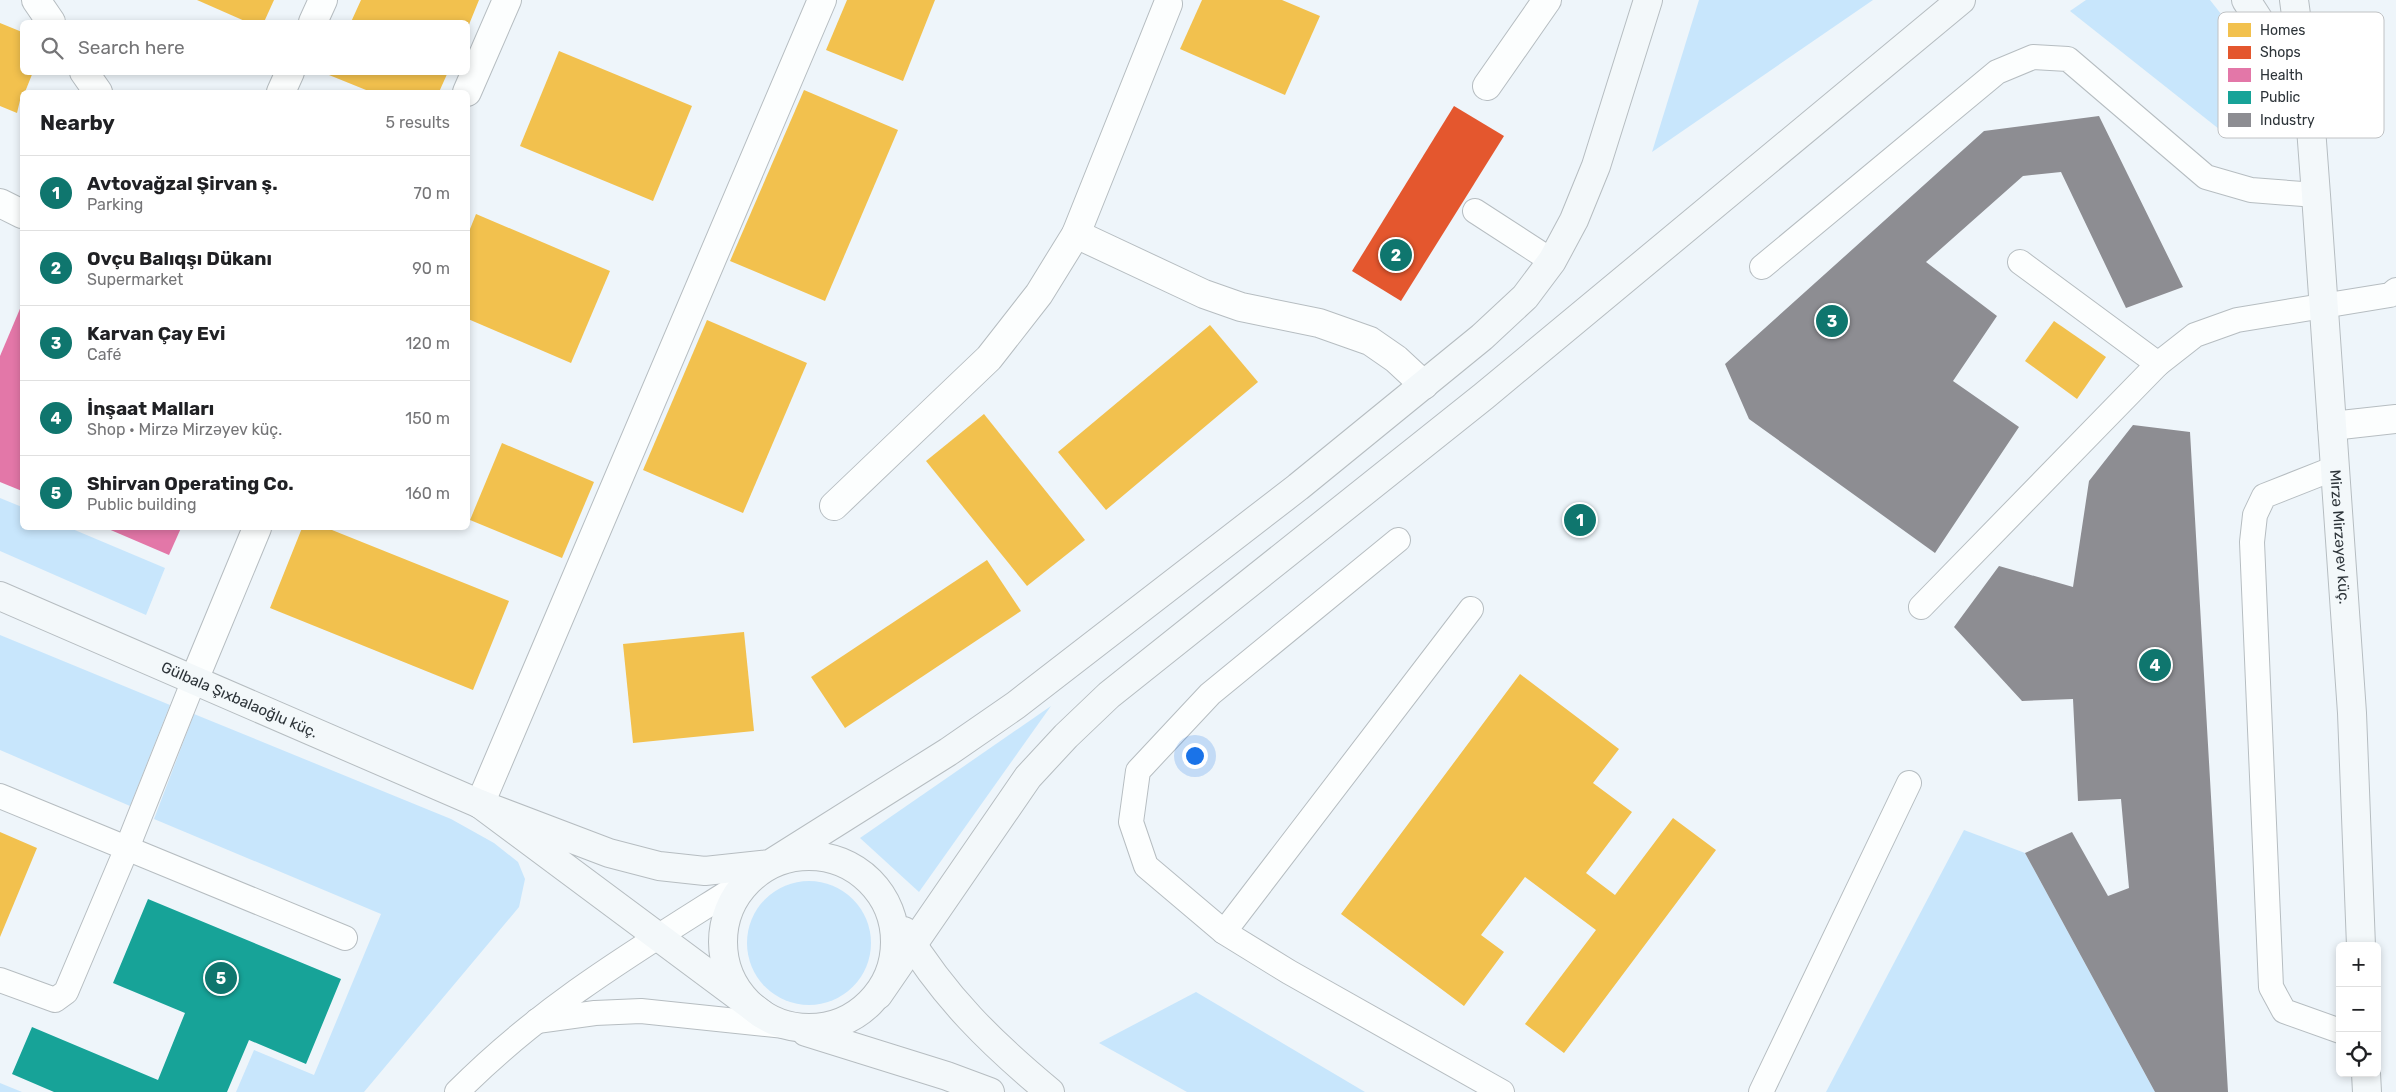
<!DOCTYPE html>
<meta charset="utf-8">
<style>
body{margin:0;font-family:Rubik,sans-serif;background:#f2f2f2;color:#202124}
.controls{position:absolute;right:15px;bottom:15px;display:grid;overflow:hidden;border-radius:8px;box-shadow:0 2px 8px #0003}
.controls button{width:45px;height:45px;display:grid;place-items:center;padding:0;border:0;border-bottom:1px solid #e0e0e0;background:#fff;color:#202124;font:25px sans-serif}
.you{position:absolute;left:1194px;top:755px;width:18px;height:18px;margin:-12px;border:4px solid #fff;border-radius:50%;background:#1a73e8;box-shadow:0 0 0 8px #1a73e833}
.badge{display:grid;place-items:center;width:32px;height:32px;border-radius:50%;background:#0f766e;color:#fff;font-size:16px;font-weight:700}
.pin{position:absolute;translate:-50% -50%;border:2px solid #fff;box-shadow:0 1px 5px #0006}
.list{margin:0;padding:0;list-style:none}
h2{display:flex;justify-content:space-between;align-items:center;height:65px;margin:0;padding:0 20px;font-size:21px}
h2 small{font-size:16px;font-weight:400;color:#757577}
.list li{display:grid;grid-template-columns:32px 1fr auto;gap:15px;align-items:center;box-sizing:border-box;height:75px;padding:0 20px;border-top:1px solid #e0e0e0}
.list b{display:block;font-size:19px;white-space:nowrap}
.list p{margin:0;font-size:16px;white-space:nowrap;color:#757577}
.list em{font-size:16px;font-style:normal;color:#757577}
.icon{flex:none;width:28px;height:28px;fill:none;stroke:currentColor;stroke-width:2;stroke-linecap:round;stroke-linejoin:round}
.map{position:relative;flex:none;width:2396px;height:1092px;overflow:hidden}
.search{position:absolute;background:#fff;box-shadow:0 2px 8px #0003;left:20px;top:20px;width:450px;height:55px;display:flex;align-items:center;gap:12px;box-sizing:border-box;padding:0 18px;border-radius:8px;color:#757577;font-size:19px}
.panel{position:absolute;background:#fff;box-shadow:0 2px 8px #0003;left:20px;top:90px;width:450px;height:440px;border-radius:8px}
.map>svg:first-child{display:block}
</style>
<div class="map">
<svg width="2396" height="1092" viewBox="0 0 2396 1092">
<rect width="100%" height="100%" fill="#eef5fa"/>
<g fill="#c8e6fc">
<path d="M1699,0H1873L1652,152Z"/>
<path d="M2086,0H2210L2232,28L2242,126L2219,129L2070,11Z"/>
<path d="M0,498L22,507V528H70L165,568L146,615L0,551Z"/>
<path d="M0,635L170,705L130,806L0,750Z"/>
<path d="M1051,706L919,892L860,838Z"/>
<path d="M194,714L451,819L494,843L518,862L525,879L519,907L364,1092H236L254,1050L314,1075L381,914L154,819Z"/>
<path d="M1964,830L2025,853L2155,1092H1826Z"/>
<circle cx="809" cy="943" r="62"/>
<path d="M1196,992L1365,1092H1187L1099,1043Z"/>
<path d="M0,1083L22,1092H0Z"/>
</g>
<g fill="#f2c14e">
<path d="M197,0H274L264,22H247Z"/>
<path d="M361,0H479L468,27V22H351Z"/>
<path d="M847,0H935L903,81L826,50Z"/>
<path d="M1202,0H1282L1320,16L1285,95L1180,49Z"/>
<path d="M0,23L22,32V72H33L25,92H22L17,113L0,106Z"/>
<path d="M559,51L692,106L653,201L520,146Z"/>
<path d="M330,72H448L439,92H371L329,75Z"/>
<path d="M804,90L898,130L825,301L730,261Z"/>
<path d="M476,214L610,271L571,363L468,319V234Z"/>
<path d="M707,320L807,363L743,513L643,470Z"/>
<path d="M2054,321L2106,357L2077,399L2025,361Z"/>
<path d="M1210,325L1258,382L1106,510L1058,452Z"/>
<path d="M984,414L1085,540L1027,586L926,461Z"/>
<path d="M502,443L594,482L562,558L470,520Z"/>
<path d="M302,528H327L509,601L473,690L270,608Z"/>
<path d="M987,560L1021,611L845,728L811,677Z"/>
<path d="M744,632L754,731L633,743L623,644Z"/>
<path d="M1520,674L1619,749L1593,783L1632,812L1586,873L1615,895L1673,818L1716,850L1564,1053L1525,1024L1596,930L1525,877L1481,935L1504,952L1464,1006L1341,914Z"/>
<path d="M0,832L37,848L0,937Z"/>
</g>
<path fill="#e4572e" d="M1454,106L1504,136L1401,301L1352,271Z"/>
<g fill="#e377a8">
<path d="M22,304V491L0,482V356Z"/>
<path d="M106,528H181L169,555Z"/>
</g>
<path fill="#17a398" d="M148,899L341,979L306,1064L249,1040L227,1092H54L12,1074L32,1027L158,1080L185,1013L113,983Z"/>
<g fill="#8d8d92">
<path d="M2099,116L2183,287L2126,308L2061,172L2023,176L1926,262L1997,316L1953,381L2019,427L1935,553L1749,419L1725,364L1984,131Z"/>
<path d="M2133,425L2190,432L2228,1092H2155L2025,853L2072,832L2108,896L2129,888L2121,799L2078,801L2073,699L2022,701L1954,627L1999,566L2073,587L2089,481Z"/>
</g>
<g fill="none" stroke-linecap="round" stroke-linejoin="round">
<defs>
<g id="lane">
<path d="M1475,211L1552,261"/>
<path d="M2020,262L2158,364"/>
<path d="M1762,267L1997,72L2033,57L2068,59L2206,177L2251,190L2316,195"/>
<path d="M2335,468L2264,496L2255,515L2252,542L2271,987L2284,1011L2340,1031"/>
<path d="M1398,540L1210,694L1138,771L1131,822L1146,866L1224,932L1289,972L1502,1092"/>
<path d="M1921,607L2158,364L2195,335L2237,320L2390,295L2396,290"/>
<path d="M0,796L345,938"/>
<path d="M1224,932L1471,609"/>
<path d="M0,980L55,1000L66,992L127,848L194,680"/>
<path d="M537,1021L595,1013L641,1011L785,1026"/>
<path d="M457,1092C545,1003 644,946 749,879"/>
<path d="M1761,1092L1909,783"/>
</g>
<g id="street">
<path d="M36,0L51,22"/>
<path d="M313,22L323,0"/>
<path d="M84,72L98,92"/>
<path d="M1487,86L1547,0"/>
<path d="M281,92L290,72"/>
<path d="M467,92L507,0"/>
<path d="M0,203L22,214"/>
<path d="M1076,234L1204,294L1241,307L1319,323L1370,341L1396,359L1424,385"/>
<path d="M2332,426L2396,419"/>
<path d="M834,506L989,358L1039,294L1076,234L1168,4"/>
<path d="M194,680L257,528"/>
<path d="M480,804L822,0"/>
</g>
<g id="secondary">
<path d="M2246,0L2277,48L2298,97"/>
<path id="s1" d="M2294,0L2311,128L2316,195L2352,713L2361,946"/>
<path id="s2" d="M0,596L480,804"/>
<circle cx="809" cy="942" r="86"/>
<path d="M904,931C944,997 991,1043 1050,1092"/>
<path d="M878,995L1028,777L1066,736L1109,695L1484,396L1961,0"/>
<path d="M762,1014L480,804L609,853L659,866L705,871L770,864L948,752L1016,705L1298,487L1482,337L1525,297L1552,261L1574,220L1596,166L1648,0"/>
<path d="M806,1032L947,1076L990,1092"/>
<path d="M2366,1073L2367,1092"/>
</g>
</defs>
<use href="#lane" stroke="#b6bdc1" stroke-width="26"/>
<use href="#street" stroke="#b6bdc1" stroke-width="30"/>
<use href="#secondary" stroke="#b6bdc1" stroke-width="30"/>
<use href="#lane" stroke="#fcfefe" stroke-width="24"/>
<use href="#street" stroke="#fcfefe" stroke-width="28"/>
<use href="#secondary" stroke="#f3f8fa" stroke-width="28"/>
</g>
<g text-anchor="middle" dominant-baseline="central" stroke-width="5" stroke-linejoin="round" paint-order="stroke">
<g font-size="15" fill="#2d3439" stroke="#fff">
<text stroke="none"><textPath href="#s1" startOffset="539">Mirzə Mirzəyev küç.</textPath></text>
<text stroke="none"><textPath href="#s2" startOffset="261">Gülbala Şıxbalaoğlu küç.</textPath></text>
</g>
</g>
<rect x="2218" y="12" width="166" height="126" rx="8" fill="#fff" stroke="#c0c2c4" stroke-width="1"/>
<rect x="2228" y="23" width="23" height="14" fill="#f2c14e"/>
<rect x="2228" y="46" width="23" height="13" fill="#e4572e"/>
<rect x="2228" y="68" width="23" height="14" fill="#e377a8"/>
<rect x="2228" y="91" width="23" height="13" fill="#17a398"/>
<rect x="2228" y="113" width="23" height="14" fill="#8d8d92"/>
<g font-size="14" fill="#2d3439">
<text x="2260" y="35">Homes</text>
<text x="2260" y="57">Shops</text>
<text x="2260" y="80">Health</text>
<text x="2260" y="102">Public</text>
<text x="2260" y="125">Industry</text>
</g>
</svg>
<div class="controls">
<button>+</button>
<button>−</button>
<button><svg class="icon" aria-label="locate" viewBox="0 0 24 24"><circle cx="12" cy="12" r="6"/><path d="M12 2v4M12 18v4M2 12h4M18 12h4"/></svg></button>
</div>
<div class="you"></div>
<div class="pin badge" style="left:1580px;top:520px">1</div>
<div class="pin badge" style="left:1396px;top:255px">2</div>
<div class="pin badge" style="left:1832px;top:321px">3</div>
<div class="pin badge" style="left:2155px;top:665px">4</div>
<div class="pin badge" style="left:221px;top:978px">5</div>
<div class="search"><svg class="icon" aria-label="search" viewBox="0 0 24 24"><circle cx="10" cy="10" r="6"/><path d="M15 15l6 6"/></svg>Search here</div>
<section class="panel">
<h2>Nearby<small>5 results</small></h2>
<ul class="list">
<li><span class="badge">1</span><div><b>Avtovağzal Şirvan ş.</b><p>Parking</p></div><em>70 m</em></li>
<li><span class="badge">2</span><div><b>Ovçu Balıqşı Dükanı</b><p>Supermarket</p></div><em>90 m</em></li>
<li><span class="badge">3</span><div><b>Karvan Çay Evi</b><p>Café</p></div><em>120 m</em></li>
<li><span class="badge">4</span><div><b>İnşaat Malları</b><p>Shop · Mirzə Mirzəyev küç.</p></div><em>150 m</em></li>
<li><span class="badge">5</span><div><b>Shirvan Operating Co.</b><p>Public building</p></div><em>160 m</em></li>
</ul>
</section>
</div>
